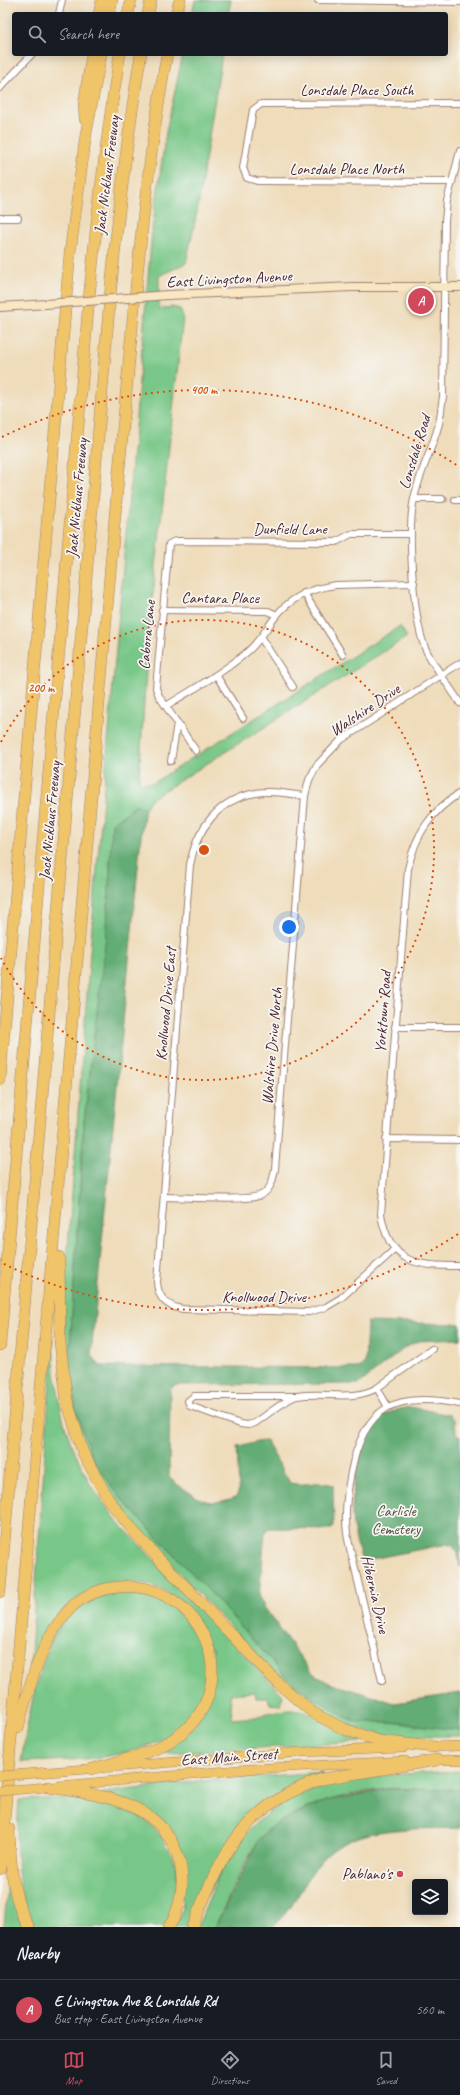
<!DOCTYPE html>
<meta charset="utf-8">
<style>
body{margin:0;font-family:Caveat,sans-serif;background:#20242c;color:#f1f3f6}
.controls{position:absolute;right:12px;bottom:12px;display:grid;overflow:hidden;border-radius:4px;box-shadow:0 2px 10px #0003}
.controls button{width:36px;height:36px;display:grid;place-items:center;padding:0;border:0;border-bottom:1px solid #363941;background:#171b24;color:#f1f3f6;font:20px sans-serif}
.you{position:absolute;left:289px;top:927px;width:14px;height:14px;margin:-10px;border:3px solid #fff;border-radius:50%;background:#1a73e8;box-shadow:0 0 0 6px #1a73e833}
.badge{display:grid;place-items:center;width:26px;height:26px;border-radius:50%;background:#d1495b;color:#fff;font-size:13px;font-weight:700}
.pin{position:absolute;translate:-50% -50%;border:2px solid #fff;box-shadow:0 1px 4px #0006}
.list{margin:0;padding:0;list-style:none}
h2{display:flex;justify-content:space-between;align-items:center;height:52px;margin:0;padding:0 16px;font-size:17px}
h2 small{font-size:13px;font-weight:400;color:#9ea1a6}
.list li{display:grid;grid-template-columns:26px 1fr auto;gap:12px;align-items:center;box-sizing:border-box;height:60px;padding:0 16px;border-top:1px solid #363941}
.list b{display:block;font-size:15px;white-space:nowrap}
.list p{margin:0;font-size:13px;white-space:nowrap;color:#9ea1a6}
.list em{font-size:13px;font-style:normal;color:#9ea1a6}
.icon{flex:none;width:22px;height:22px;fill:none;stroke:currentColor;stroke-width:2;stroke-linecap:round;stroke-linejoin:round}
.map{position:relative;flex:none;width:460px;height:1927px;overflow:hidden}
.search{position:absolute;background:#171b24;box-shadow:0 2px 10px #0003;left:12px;right:12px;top:12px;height:44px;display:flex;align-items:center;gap:10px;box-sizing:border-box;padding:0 14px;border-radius:4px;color:#9ea1a6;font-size:15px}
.sheet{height:112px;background:#171b24}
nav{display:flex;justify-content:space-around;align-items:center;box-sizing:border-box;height:56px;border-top:1px solid #363941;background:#171b24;font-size:11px;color:#9ea1a6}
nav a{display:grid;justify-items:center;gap:2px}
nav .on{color:#d1495b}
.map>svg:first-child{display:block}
</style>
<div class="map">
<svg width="460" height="1927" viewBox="0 0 460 1927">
<rect width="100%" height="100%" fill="#f6f6f2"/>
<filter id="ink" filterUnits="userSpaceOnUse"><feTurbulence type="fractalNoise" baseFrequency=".025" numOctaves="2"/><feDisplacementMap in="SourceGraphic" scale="8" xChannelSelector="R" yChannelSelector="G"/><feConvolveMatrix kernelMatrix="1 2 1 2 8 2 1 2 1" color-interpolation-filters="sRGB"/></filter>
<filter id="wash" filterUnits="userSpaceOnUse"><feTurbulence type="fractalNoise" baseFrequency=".012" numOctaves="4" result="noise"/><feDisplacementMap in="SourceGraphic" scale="16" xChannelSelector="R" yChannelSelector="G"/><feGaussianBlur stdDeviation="0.9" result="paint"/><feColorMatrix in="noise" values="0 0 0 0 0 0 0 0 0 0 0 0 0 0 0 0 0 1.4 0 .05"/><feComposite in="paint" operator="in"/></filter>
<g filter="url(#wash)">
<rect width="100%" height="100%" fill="#efdcba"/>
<g fill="#79c788" stroke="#62735a">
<path d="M195,0H231L228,14H192Z"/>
<path d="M183,54H222L197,212L186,263L159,276V309L172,307L180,309L183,317L148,641L139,780L141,783H153L400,626L407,637L151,799L145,808L136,805L112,824L107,928L84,1122L69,1364L70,1380L112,1487L139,1518L208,1590L286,1677L302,1690L347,1718L360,1722H392L460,1730V1736H390L372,1733L345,1725L324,1715L283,1682L127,1519L88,1463L67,1397L64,1300L92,927L152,231L166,132Z"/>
<path d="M53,1338L55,1374L63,1419L71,1444L91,1486L117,1521L283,1695L281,1705L270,1704L268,1698H256L255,1692L230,1694L232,1719L257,1717L269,1712L287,1710H301L361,1739V1742L155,1754L196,1724L213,1650L164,1590L145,1584L125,1582L117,1583L80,1597L33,1668L30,1667Z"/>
<path d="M113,1592C129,1592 146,1591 160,1598C213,1625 224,1703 170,1735C127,1761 69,1760 21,1762C29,1716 38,1647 72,1613C84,1602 98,1597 113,1592Z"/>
<path d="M460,1771V1790C436,1791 411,1787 387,1789C353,1791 279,1811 259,1840C242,1865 228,1899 215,1927H197C210,1899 220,1867 238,1843C293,1771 379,1776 460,1771Z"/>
<path d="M322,1772V1776L257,1810L188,1927H174L183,1908L172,1835L102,1793L198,1781Z"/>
<path d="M68,1798C114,1802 159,1813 174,1862C177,1873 180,1887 176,1898C174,1908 168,1918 164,1927H34C13,1888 16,1843 19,1800Z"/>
<path d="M8,1879L24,1927H4Z"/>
</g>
<g fill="#62ac74" stroke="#566650">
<path d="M137,805L145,808L141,836L91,1355L100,1366L358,1368L365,1364L367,1322L460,1324V1339L418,1341L406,1347L359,1384L175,1385L170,1389L169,1477C174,1483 180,1486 186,1490C207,1504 212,1505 236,1497L239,1490L237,1447C247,1446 255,1441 266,1441L290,1483C307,1487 318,1479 333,1485L334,1527L331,1529L269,1528L265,1532L259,1597L264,1607L311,1672L329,1683L395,1703L460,1693V1730L392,1722H360L347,1718L302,1690L286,1677L208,1590L139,1518L112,1487L94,1461L86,1440L75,1408L69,1364L84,1122L107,928L112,823Z"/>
<path d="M411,1407L450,1415L455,1420L456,1434L460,1437V1566L458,1553L453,1546L447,1544L367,1560L361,1558C357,1544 352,1528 352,1513C352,1495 358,1443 368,1429C379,1415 395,1409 411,1407Z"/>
<path d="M387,1789L460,1790V1828C417,1830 370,1824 333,1850C315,1863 304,1888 291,1906C286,1913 279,1920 273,1927H215L259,1839L271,1827L292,1815L326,1801Z"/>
</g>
</g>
<g filter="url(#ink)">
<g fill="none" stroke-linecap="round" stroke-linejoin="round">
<path stroke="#ceb69d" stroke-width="6" stroke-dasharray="6 3" stroke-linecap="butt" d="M442,499L455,500"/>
<defs>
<g id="minor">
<path d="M318,0L460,2"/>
<path d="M59,14L62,0"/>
<path d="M0,88L32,54"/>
<path d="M460,151L447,201L445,221L443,397C441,407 441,418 438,427C431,452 419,474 414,499C407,529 413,626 427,652C436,669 449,686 460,703"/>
<path d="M451,182L257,181L247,178L243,168L253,110L261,104L460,103"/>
<path d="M0,218H18"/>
<path d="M414,499H442"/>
<path d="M455,500H460"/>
<path d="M304,593L343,655"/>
<path d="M162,610L268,611L277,615"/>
<path d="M261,638L293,687"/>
<path d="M216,675L243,718"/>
<path d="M166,706C193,689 223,673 247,652C259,642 266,629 276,616C291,597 313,588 336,585L414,583"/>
<path d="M196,751L159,696L156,688L169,544L175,541L336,542L351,534H411"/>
<path d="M171,761L177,723"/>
<path d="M460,793C431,811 415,835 408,869L381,1214C389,1264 417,1266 460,1266"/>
<path d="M305,796C288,794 272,790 256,793C218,799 196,830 190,865L157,1282C158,1298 167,1307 183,1309L309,1312L326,1307L341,1298L395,1249"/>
<path d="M395,1027H460"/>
<path d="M386,1139L460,1140"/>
<path d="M164,1197C182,1197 248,1202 261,1195C271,1190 273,1180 275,1169L305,796L309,780L317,765L341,740L460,663"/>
<path d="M377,1388L432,1349"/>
<path d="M296,1396H194L188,1401L190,1406L240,1424L248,1425L255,1423C264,1417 289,1397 297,1396C324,1391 352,1402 377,1388L388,1407"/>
<path d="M382,1681C374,1646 365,1612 357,1577C354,1562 349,1548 347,1533C344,1512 347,1492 351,1472C364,1406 395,1391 460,1404"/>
</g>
<g id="secondary">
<path d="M168,295L353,287H460"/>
<path d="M0,307L32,305"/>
</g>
<g id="primary">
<path d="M429,1747L460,1746"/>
<path d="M431,1760H460"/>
<path d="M49,1772L303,1752L403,1748"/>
<path d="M58,1786L249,1769L405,1761"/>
</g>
<g id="motorway">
<path d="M99,14L102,0"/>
<path d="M109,14L112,0"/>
<path d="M128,14L131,0"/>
<path d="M148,14L151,0"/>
<path d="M176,14L180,0"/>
<path d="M85,119L84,104L92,54"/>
<path d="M0,1080L70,252L86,134L101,54"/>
<path d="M59,1257L60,1343L67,1401L83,1453L108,1499L136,1534L156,1556L279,1684L313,1713L344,1729L378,1741L435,1747"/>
<path d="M0,1345L89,299C97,217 106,135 120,54"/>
<path d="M0,1592L110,297C118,216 127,135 141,54"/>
<path d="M18,1728C28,1691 40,1642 67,1612C78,1599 94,1591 111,1588C193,1573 248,1675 184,1731C159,1753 123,1760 92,1769"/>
<path d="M47,1787C100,1795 164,1800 180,1863C185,1886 181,1907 169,1927"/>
<path d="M9,1829C11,1861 11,1898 29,1927"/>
<path d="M0,1869L118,480C132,338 141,194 167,54"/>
<path d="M192,1927C222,1855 241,1806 322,1779L437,1760"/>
</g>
</defs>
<use href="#minor" stroke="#9c7e72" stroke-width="8"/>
<use href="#secondary" stroke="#9c7e72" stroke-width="10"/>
<use href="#primary" stroke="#9c7e72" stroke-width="10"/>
<use href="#motorway" stroke="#9c7e72" stroke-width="12"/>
<use href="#minor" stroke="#fff" stroke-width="6"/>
<use href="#secondary" stroke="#f9e7c3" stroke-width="8"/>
<use href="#primary" stroke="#f0c469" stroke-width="9"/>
<use href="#motorway" stroke="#f0c469" stroke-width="11"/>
<defs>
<path id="secondary-bridge" d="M32,305L168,295"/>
<g id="primary-bridge">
<path d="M0,1776L49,1772"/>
<path d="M0,1791L47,1787"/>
</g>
</defs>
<use href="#secondary-bridge" stroke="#9c7e72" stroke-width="10" stroke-linecap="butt"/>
<use href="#primary-bridge" stroke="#9c7e72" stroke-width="10" stroke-linecap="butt"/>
<use href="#secondary-bridge" stroke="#f9e7c3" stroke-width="8"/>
<use href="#primary-bridge" stroke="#f0c469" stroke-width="9"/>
</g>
</g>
<g fill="none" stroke="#d8530f" stroke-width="2" stroke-dasharray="2 4">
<path d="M1 742A230 230 0 1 1 1 958"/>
<path d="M458 1234A460 460 0 0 1 2 1263M2 437A460 460 0 0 1 458 466"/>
</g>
<circle fill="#d1495b" stroke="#f6f6f2" stroke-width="1.5" cx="400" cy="1874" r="4"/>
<g text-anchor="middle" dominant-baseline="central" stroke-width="3.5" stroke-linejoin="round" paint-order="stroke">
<g font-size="16" fill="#4a1f2b" stroke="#f6f6f2">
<text x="357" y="90">Lonsdale Place South</text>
<text x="347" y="169">Lonsdale Place North</text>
<text transform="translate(107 175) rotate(-83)">Jack Nicklaus Freeway</text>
<text transform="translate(229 279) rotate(-3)">East Livingston Avenue</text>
<text transform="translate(415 452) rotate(-73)">Lonsdale Road</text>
<text transform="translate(77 498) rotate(-85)">Jack Nicklaus Freeway</text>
<text x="290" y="529">Dunfield Lane</text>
<text x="220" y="598">Cantara Place</text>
<text transform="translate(147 635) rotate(-85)">Cabora Lane</text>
<text transform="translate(365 710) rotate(-34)">Walshire Drive</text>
<text transform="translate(50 821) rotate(-85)">Jack Nicklaus Freeway</text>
<text transform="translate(166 1004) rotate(-85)">Knollwood Drive East</text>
<text transform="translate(383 1012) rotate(-86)">Yorktown Road</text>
<text transform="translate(272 1046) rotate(-85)">Walshire Drive North</text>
<text x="264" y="1297">Knollwood Drive</text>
<text transform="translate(375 1594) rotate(77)">Hibernia Drive</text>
<text transform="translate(229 1757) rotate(-4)">East Main Street</text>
</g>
<g font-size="16" fill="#585147" stroke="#f6f6f2">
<text x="396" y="1511">Carlisle<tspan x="396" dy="18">Cemetery</tspan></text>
</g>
<g font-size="16" fill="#4a1f2b" stroke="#f6f6f2" text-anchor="end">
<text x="392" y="1874">Pablano's</text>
</g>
</g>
<circle cx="204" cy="850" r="6" fill="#d8530f" stroke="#f6f6f2" stroke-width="2"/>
<g font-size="12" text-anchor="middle" font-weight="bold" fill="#d8530f" stroke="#f6f6f2" stroke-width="3.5" stroke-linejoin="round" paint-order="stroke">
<text x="204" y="394">400 m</text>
<text x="41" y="692">200 m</text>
</g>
</svg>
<div class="controls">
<button><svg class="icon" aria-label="layers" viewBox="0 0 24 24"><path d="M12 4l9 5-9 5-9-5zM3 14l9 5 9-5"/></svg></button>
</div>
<div class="you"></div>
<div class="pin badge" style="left:421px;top:301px">A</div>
<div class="search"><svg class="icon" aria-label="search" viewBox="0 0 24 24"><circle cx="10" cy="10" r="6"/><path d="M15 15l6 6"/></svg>Search here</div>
</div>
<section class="sheet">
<h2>Nearby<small></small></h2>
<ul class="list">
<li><span class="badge">A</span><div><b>E Livingston Ave &amp; Lonsdale Rd</b><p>Bus stop · East Livingston Avenue</p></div><em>560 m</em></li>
</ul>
</section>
<nav>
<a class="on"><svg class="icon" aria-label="map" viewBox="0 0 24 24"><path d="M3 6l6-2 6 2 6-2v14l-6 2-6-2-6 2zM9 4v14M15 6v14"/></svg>Map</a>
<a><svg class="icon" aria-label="directions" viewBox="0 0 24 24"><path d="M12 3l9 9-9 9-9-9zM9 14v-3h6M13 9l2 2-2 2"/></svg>Directions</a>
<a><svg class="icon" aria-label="saved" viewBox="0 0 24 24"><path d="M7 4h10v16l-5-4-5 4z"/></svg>Saved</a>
</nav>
